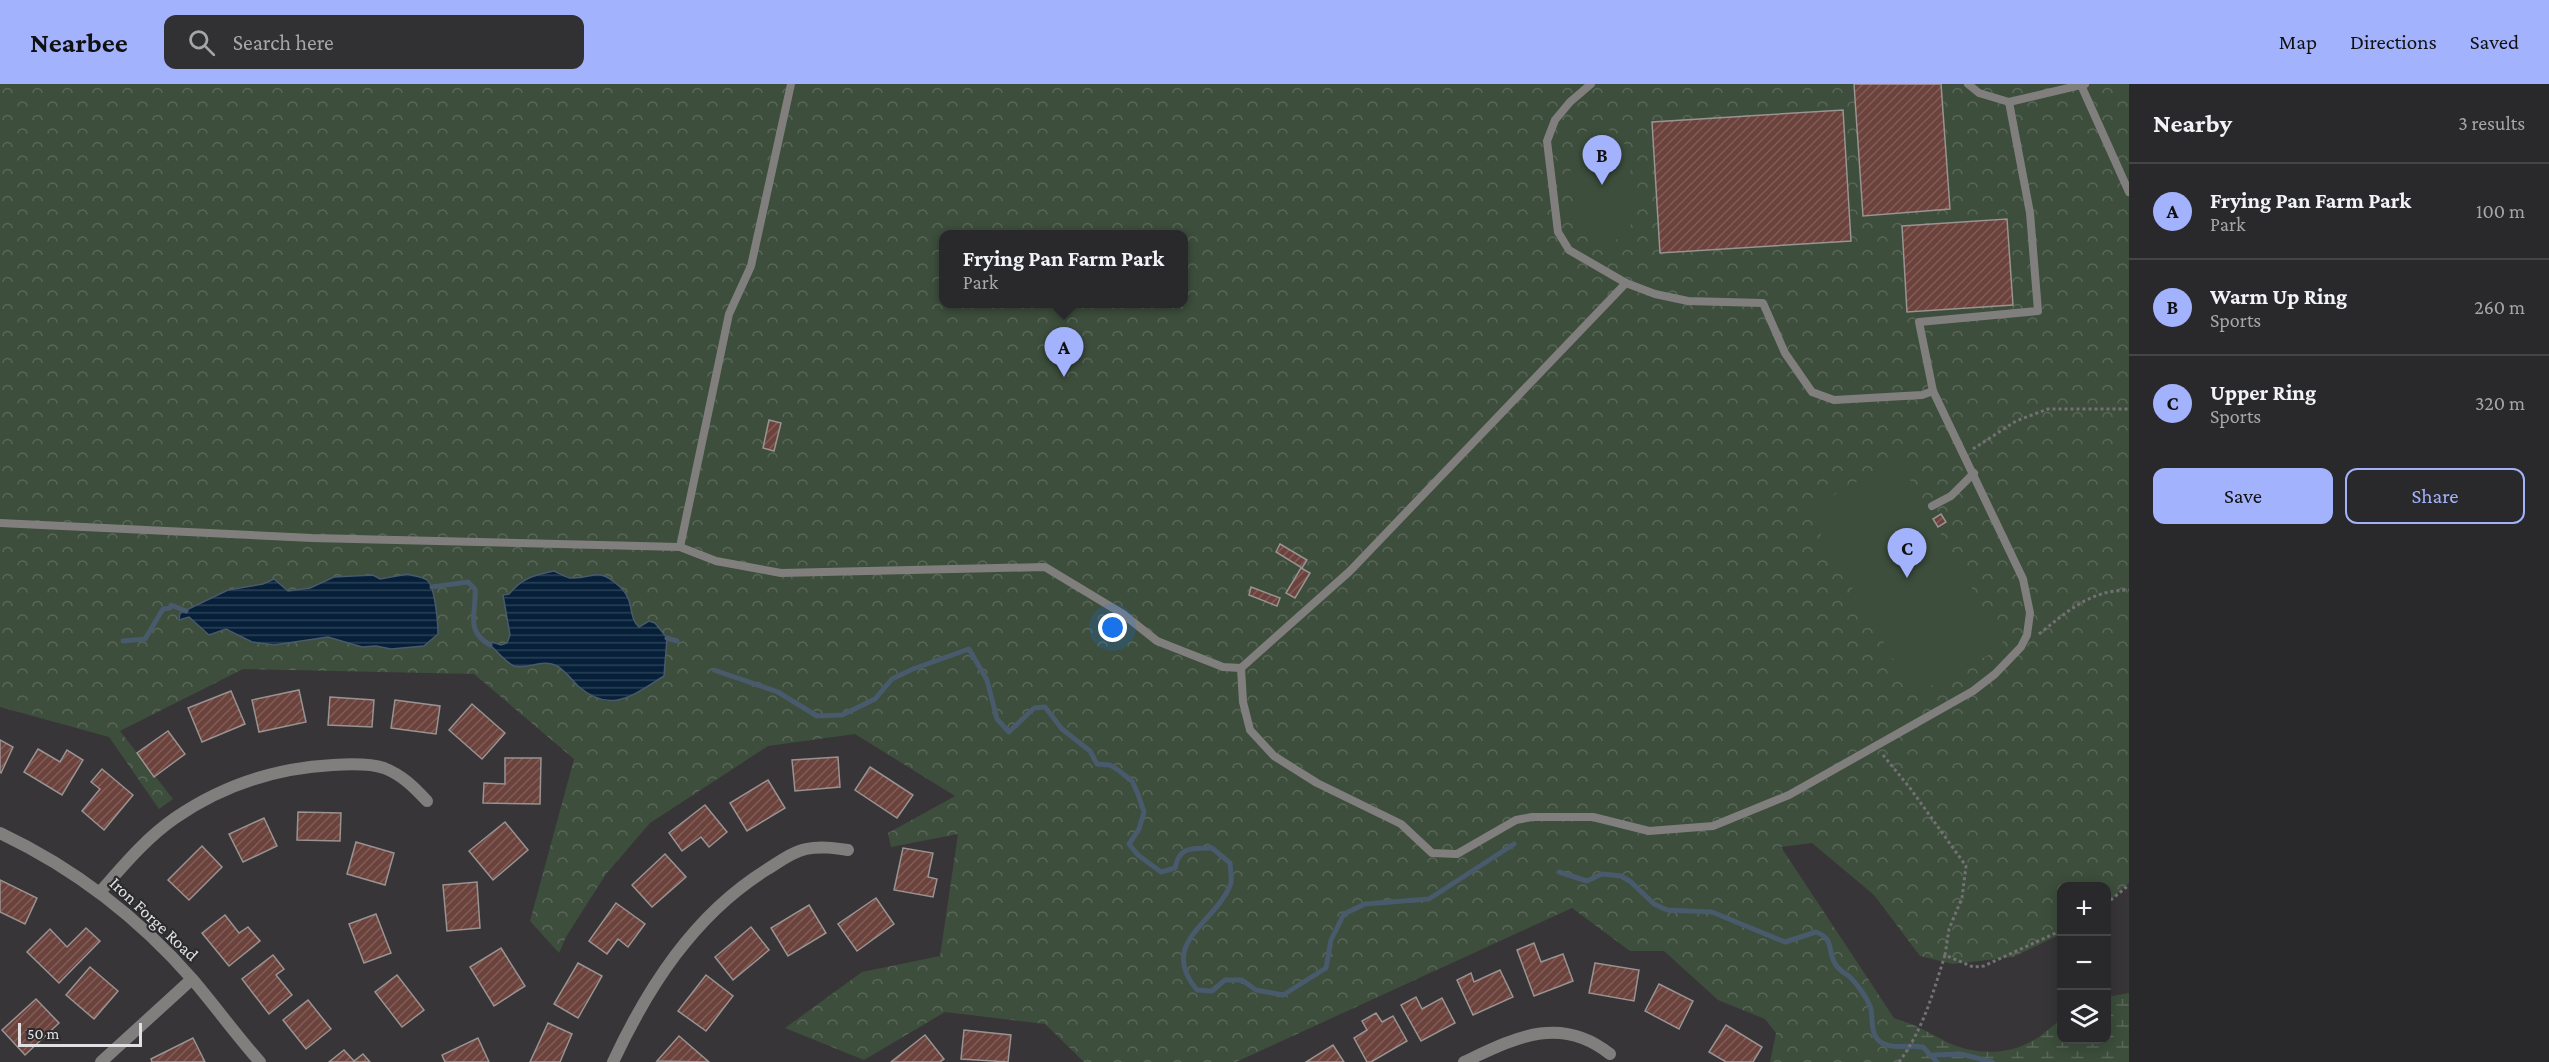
<!DOCTYPE html>
<meta charset="utf-8">
<style>
body{margin:0;font-family:"Crimson Pro",serif;background:#313032;color:#f1f3f6}
.controls{position:absolute;right:18px;bottom:18px;display:grid;overflow:hidden;border-radius:12px;box-shadow:0 3px 15px #0003}
.controls button{width:54px;height:54px;display:grid;place-items:center;padding:0;border:0;border-bottom:2px solid #454447;background:#29282a;color:#f1f3f6;font:30px sans-serif}
.scale{position:absolute;left:18px;bottom:15px;width:124px;box-sizing:border-box;padding-left:6px;border:3px solid #e1e0e2;border-top:0;font-size:16px;line-height:21px;white-space:nowrap;color:#e1e0e2;-webkit-text-stroke:4px #2c2b2e;paint-order:stroke}
.you{position:absolute;left:1113px;top:544px;width:21px;height:21px;margin:-15px;border:4px solid #fff;border-radius:50%;background:#1a73e8;box-shadow:0 0 0 9px #1a73e833}
.badge{display:grid;place-items:center;width:39px;height:39px;border-radius:50%;background:#a3b2fd;color:#111;font-size:20px;font-weight:700}
.pin{position:absolute;translate:-50% -50px;filter:drop-shadow(0 2px 3px #0008)}
.pin::after{content:'';position:absolute;top:32px;width:21px;height:18px;background:inherit;clip-path:polygon(0 0,100% 0,50% 100%)}
.popup{position:absolute;left:939px;top:146px;width:249px;height:78px;box-sizing:border-box;display:grid;place-content:center;border-radius:12px;background:#29282a;filter:drop-shadow(0 2px 4px #0005);font-size:20px;white-space:nowrap;color:#a5a6a8}
.popup b{font-size:22px;color:#f1f3f6}
.popup::after{content:'';position:absolute;left:50%;top:100%;margin-left:-12px;border:12px solid transparent;border-top-color:#29282a}
.list{margin:0;padding:0;list-style:none}
h2{display:flex;justify-content:space-between;align-items:center;height:78px;margin:0;padding:0 24px;font-size:26px}
h2 small{font-size:20px;font-weight:400;color:#a5a6a8}
.list li{display:grid;grid-template-columns:39px 1fr auto;gap:18px;align-items:center;box-sizing:border-box;height:96px;padding:0 24px;border-top:2px solid #454447}
.list b{display:block;font-size:22px;white-space:nowrap}
.list p{margin:0;font-size:20px;white-space:nowrap;color:#a5a6a8}
.list em{font-size:20px;font-style:normal;color:#a5a6a8}
.actions{display:flex;gap:12px;padding:18px 24px}
.actions a{flex:1;padding:14px 0;border:2px solid #a3b2fd;border-radius:12px;text-align:center;font-size:21px;color:#a3b2fd}
.actions .main{background:#a3b2fd;color:#111}
.icon{flex:none;width:33px;height:33px;fill:none;stroke:currentColor;stroke-width:2;stroke-linecap:round;stroke-linejoin:round}
.map{position:relative;flex:none;width:2129px;height:978px;overflow:hidden}
header{display:flex;align-items:center;gap:36px;box-sizing:border-box;height:84px;padding:0 30px;background:#a3b2fd;color:#111}
header strong{font-size:28px}
nav{display:flex;gap:33px;margin-inline-start:auto;font-size:21px}
.search{width:420px;height:54px;background:#313032;display:flex;align-items:center;gap:15px;box-sizing:border-box;padding:0 21px;border-radius:12px;color:#a5a6a8;font-size:22px}
main{display:flex}
aside{flex:1;background:#29282a}
.map>svg:first-child{display:block}
</style>
<header>
<strong>Nearbee</strong>
<div class="search"><svg class="icon" aria-label="search" viewBox="0 0 24 24"><circle cx="10" cy="10" r="6"/><path d="M15 15l6 6"/></svg>Search here</div>
<nav><a>Map</a><a>Directions</a><a>Saved</a></nav>
</header>
<main>
<div class="map">
<svg width="2129" height="978" viewBox="0 0 2129 978">
<defs>
<pattern id="wetland-marsh" width="20" height="14" patternUnits="userSpaceOnUse" patternTransform="scale(1.5)"><rect width="20" height="14" fill="#3d4e3c"/><path d="M1 5h8M5 5V1M11 12h8M15 12V8" fill="none" stroke="#596758"/></pattern>
<pattern id="park-crowns" width="20" height="18" patternUnits="userSpaceOnUse" patternTransform="scale(1.5)"><rect width="20" height="18" fill="#3d4e3c"/><path d="M2 6a3 3 0 1 1 6 0M12 15a3 3 0 1 1 6 0" fill="none" stroke="#596758"/></pattern>
<pattern id="water-rules" width="6" height="5" patternUnits="userSpaceOnUse" patternTransform="scale(1.5)"><rect width="6" height="5" fill="#07203a"/><path d="M0 2.5h6" fill="none" stroke="#2b4056"/></pattern>
<pattern id="building-hatch" width="6" height="6" patternUnits="userSpaceOnUse" patternTransform="scale(1.5)"><rect width="6" height="6" fill="#6c423c"/><path d="M-1 1l2-2M0 6l6-6M5 7l2-2" fill="none" stroke="#815d58"/></pattern>
</defs>
<rect width="100%" height="100%" fill="#373538"/>
<path fill="url(#wetland-marsh)" d="M2129,909V978H1849L1888,933C1909,937 1924,946 1943,956C1969,970 2005,973 2032,957C2042,952 2052,942 2061,935L2062,956H2106L2107,913Z"/>
<path fill="url(#park-crowns)" fill-rule="evenodd" d="M0,0H2129V799L2107,820L2106,802H2062L2061,850L2013,873L1953,880L1920,872L1874,811L1812,759L1781,763L1923,978H1770L1776,949L1765,935L1718,916L1664,867H1630L1572,824L1236,978H1084L1045,940L945,928L864,976L785,944L862,888L940,872L958,750L891,763L888,749L955,712L855,650L768,662L650,739L606,790L566,853L559,869L530,837L574,675L474,590L243,585L120,647L173,715L159,725L109,653L0,623ZM944,150H1184V220H944Z"/>
<g fill="#3d4e3c">
<path d="M1603,44C1615,48 1622,53 1627,65C1629,89 1646,140 1619,154C1614,157 1608,158 1601,157C1589,155 1582,147 1578,136C1574,107 1554,44 1603,44Z"/>
<path d="M1898,375L2005,562L1914,611L1807,426Z"/>
</g>
<g fill="url(#water-rules)" stroke="#485a6c" stroke-width="1.5">
<path d="M554,487C559,489 566,494 571,494C594,495 597,482 619,502C636,517 627,532 639,543L649,537L655,539L667,554L664,592C633,611 611,631 578,602C572,596 563,584 555,581C541,575 528,586 514,582C505,578 497,567 490,561L492,558L501,561L507,559L510,551L503,511L509,510C522,494 534,491 554,487Z"/>
<path d="M408,490C413,492 423,493 427,496C435,502 438,539 438,550L424,562L391,565L376,562L362,563L328,553L274,561L252,558L226,545L209,551L189,533L179,536L180,529L228,506L263,500L274,495L288,507L310,504L334,493L373,491L380,495Z"/>
</g>
<g fill="none" stroke-linecap="round" stroke-linejoin="round">
<g stroke="#485a6c" stroke-width="5">
<path d="M432,503L468,498L475,505C477,528 464,546 490,561"/>
<path d="M667,554L677,557"/>
<path d="M123,557L145,555L163,525L170,524L171,521L186,527"/>
<path d="M714,586L778,608L817,632L842,631L875,615L892,595L913,585L969,565L987,596L997,635L1009,648L1034,624L1045,623L1062,645L1090,667L1097,680L1110,681L1118,686L1132,697L1138,710L1144,728L1139,745L1129,760L1138,771L1161,788L1175,784C1180,761 1192,765 1212,764L1230,779C1230,786 1233,796 1230,802C1213,841 1158,859 1197,906L1212,907L1225,896H1242L1256,906L1283,911L1326,884L1331,856L1344,830L1365,820L1429,815L1514,760"/>
<path d="M1559,788L1587,797L1602,790L1621,792L1631,798L1654,820L1667,826L1712,828L1785,858L1816,848C1836,856 1826,867 1836,881C1840,887 1845,889 1850,893C1858,901 1868,915 1871,925C1873,937 1870,952 1882,959C1895,966 1910,960 1923,963L1937,978"/>
<path d="M1933,971L1961,970L1992,978"/>
</g>
</g>
<g fill="url(#building-hatch)" stroke="#999392" stroke-width="1.5">
<path d="M1854,0H1941L1950,125L1863,132Z"/>
<path d="M1843,26L1851,157L1660,169L1652,38Z"/>
<path d="M2007,135L2013,221L1907,228L1902,142Z"/>
<path d="M769,336L781,339L774,367L763,364Z"/>
<path d="M1941,430L1946,438L1938,443L1933,435Z"/>
<path d="M1280,460L1307,476L1302,484L1276,468Z"/>
<path d="M1301,484L1310,489L1295,514L1286,509Z"/>
<path d="M1251,503L1280,514L1277,522L1249,511Z"/>
<path d="M299,606L306,638L259,648L252,616Z"/>
<path d="M231,607L245,640L202,658L188,624Z"/>
<path d="M330,613L374,616L372,643L328,641Z"/>
<path d="M395,616L440,622L436,650L391,644Z"/>
<path d="M472,620L505,649L482,675L449,646Z"/>
<path d="M168,647L185,670L154,693L137,669Z"/>
<path d="M0,656L13,663L1,689L0,688Z"/>
<path d="M38,665L60,678L67,666L83,676L62,711L24,688Z"/>
<path d="M838,673L840,703L795,707L792,676Z"/>
<path d="M505,674H541L540,720L483,719L484,699L505,700Z"/>
<path d="M870,683L913,711L897,734L855,706Z"/>
<path d="M102,685L133,711L104,746L82,727L100,705L91,698Z"/>
<path d="M768,696L785,724L747,747L730,719Z"/>
<path d="M705,721L727,748L709,763L701,753L682,767L669,749Z"/>
<path d="M298,728L341,729L340,757L297,756Z"/>
<path d="M264,734L277,762L243,778L229,750Z"/>
<path d="M505,738L528,766L493,796L469,767Z"/>
<path d="M356,758L394,769L385,801L347,790Z"/>
<path d="M202,762L222,783L189,816L168,796Z"/>
<path d="M903,764L933,769L928,793L937,795L933,813L894,806Z"/>
<path d="M665,770L686,793L652,823L632,801Z"/>
<path d="M0,796L37,814L25,840L0,828Z"/>
<path d="M477,798L480,844L447,847L443,801Z"/>
<path d="M876,814L894,840L857,867L838,840Z"/>
<path d="M616,819L645,840L628,863L618,855L607,870L589,857Z"/>
<path d="M809,821L826,849L788,872L771,844Z"/>
<path d="M376,830L391,869L364,879L349,840Z"/>
<path d="M225,831L239,849L248,843L260,857L229,882L202,849Z"/>
<path d="M751,843L769,866L733,896L715,873Z"/>
<path d="M86,844L100,857L59,899L27,868L50,845L67,863Z"/>
<path d="M1534,859L1541,878L1563,870L1573,897L1534,912L1517,866Z"/>
<path d="M501,864L525,902L494,922L470,883Z"/>
<path d="M273,871L284,885L276,891L292,911L269,930L242,895Z"/>
<path d="M578,879L602,892L578,934L554,920Z"/>
<path d="M1595,879L1639,886L1634,917L1589,909Z"/>
<path d="M90,883L118,907L94,935L66,911Z"/>
<path d="M1500,886L1513,913L1473,931L1457,896L1471,889L1474,898Z"/>
<path d="M397,891L424,926L402,943L375,908Z"/>
<path d="M706,891L733,912L706,947L678,927Z"/>
<path d="M1659,900L1693,917L1679,945L1645,927Z"/>
<path d="M1416,913L1422,925L1442,914L1455,939L1421,957L1401,921Z"/>
<path d="M36,915L59,939L25,971L2,946Z"/>
<path d="M308,916L331,945L306,965L283,936Z"/>
<path d="M1376,929L1382,938L1393,932L1407,957L1371,978H1367L1354,954L1367,946L1362,937Z"/>
<path d="M548,939L572,950L560,978H530Z"/>
<path d="M1726,941L1762,963L1753,978H1726L1709,968Z"/>
<path d="M964,946L1011,951L1008,978L961,975Z"/>
<path d="M925,951L944,975L940,978H891Z"/>
<path d="M679,952L709,978L657,977Z"/>
<path d="M193,954L205,978H152L151,975Z"/>
<path d="M478,954L489,978H445L442,971Z"/>
<path d="M1333,961L1344,978H1306Z"/>
<path d="M344,966L354,977L363,970L370,978H329Z"/>
</g>
<g fill="none" stroke-linecap="round" stroke-linejoin="round">
<g stroke="#737174" stroke-width="3" stroke-dasharray="3 3" stroke-linecap="butt">
<path d="M1973,365L2016,337L2048,325H2129"/>
<path d="M2039,550C2068,527 2090,506 2129,506"/>
<path d="M1883,671L1910,704L1966,782L1962,814L1949,845L1945,871L1973,883L1984,882L2062,846"/>
<path d="M2106,820L2129,801"/>
<path d="M1899,978C1923,946 1933,909 1945,871"/>
</g>
<g stroke="#817f7e" stroke-width="8">
<path d="M1968,0L1979,9L2009,18L2085,0"/>
<path d="M2081,1L2129,108"/>
<path d="M1933,307L1919,238L2038,227L2030,129L2009,18"/>
<path d="M1932,422L1951,412L1974,389"/>
<path d="M0,439L312,454L680,463L716,477L781,489L1045,483L1123,530L1157,557L1223,583L1241,584L1350,487L1626,199"/>
<path d="M680,463L729,230L751,182L791,0"/>
<path d="M1241,584L1243,618L1250,646L1274,672L1317,699L1401,740L1432,769L1457,770L1516,736L1532,733H1593L1649,747L1713,742L1789,711L1973,607L1995,590L2021,563L2027,551L2030,529L2023,495L1933,307L1922,311L1834,316L1812,308L1785,269L1763,219L1688,217L1655,210L1626,199L1569,166L1558,148L1547,57L1555,36L1570,18L1591,0"/>
</g>
<g stroke="#817f7e" stroke-width="12">
<path d="M0,749C74,784 139,834 193,896C216,923 236,951 260,978"/>
<path d="M100,808C123,782 146,754 175,734C223,701 275,684 333,681C349,680 369,679 384,684C402,691 414,703 427,717"/>
<path d="M101,978L192,895"/>
<path d="M613,978C648,903 694,831 766,786C779,778 792,768 806,765C820,762 834,764 848,766"/>
<path d="M1464,978C1515,954 1560,930 1610,970"/>
</g>
</g>
<g text-anchor="middle" dominant-baseline="central" stroke-width="4.5" stroke-linejoin="round" paint-order="stroke">
<g font-size="18" fill="#e1e0e2" stroke="#2c2b2e">
<text transform="translate(154 835) rotate(43)">Iron Forge Road</text>
</g>
</g>
</svg>
<div class="controls">
<button>+</button>
<button>−</button>
<button><svg class="icon" aria-label="layers" viewBox="0 0 24 24"><path d="M12 4l9 5-9 5-9-5zM3 14l9 5 9-5"/></svg></button>
</div>
<div class="scale">50 m</div>
<div class="you"></div>
<div class="pin badge" style="left:1064px;top:293px">A</div>
<div class="popup"><b>Frying Pan Farm Park</b>Park</div>
<div class="pin badge" style="left:1602px;top:101px">B</div>
<div class="pin badge" style="left:1907px;top:494px">C</div>
</div>
<aside>
<h2>Nearby<small>3 results</small></h2>
<ul class="list">
<li><span class="badge">A</span><div><b>Frying Pan Farm Park</b><p>Park</p></div><em>100 m</em></li>
<li><span class="badge">B</span><div><b>Warm Up Ring</b><p>Sports</p></div><em>260 m</em></li>
<li><span class="badge">C</span><div><b>Upper Ring</b><p>Sports</p></div><em>320 m</em></li>
</ul>
<div class="actions"><a class="main">Save</a><a>Share</a></div>
</aside>
</main>
